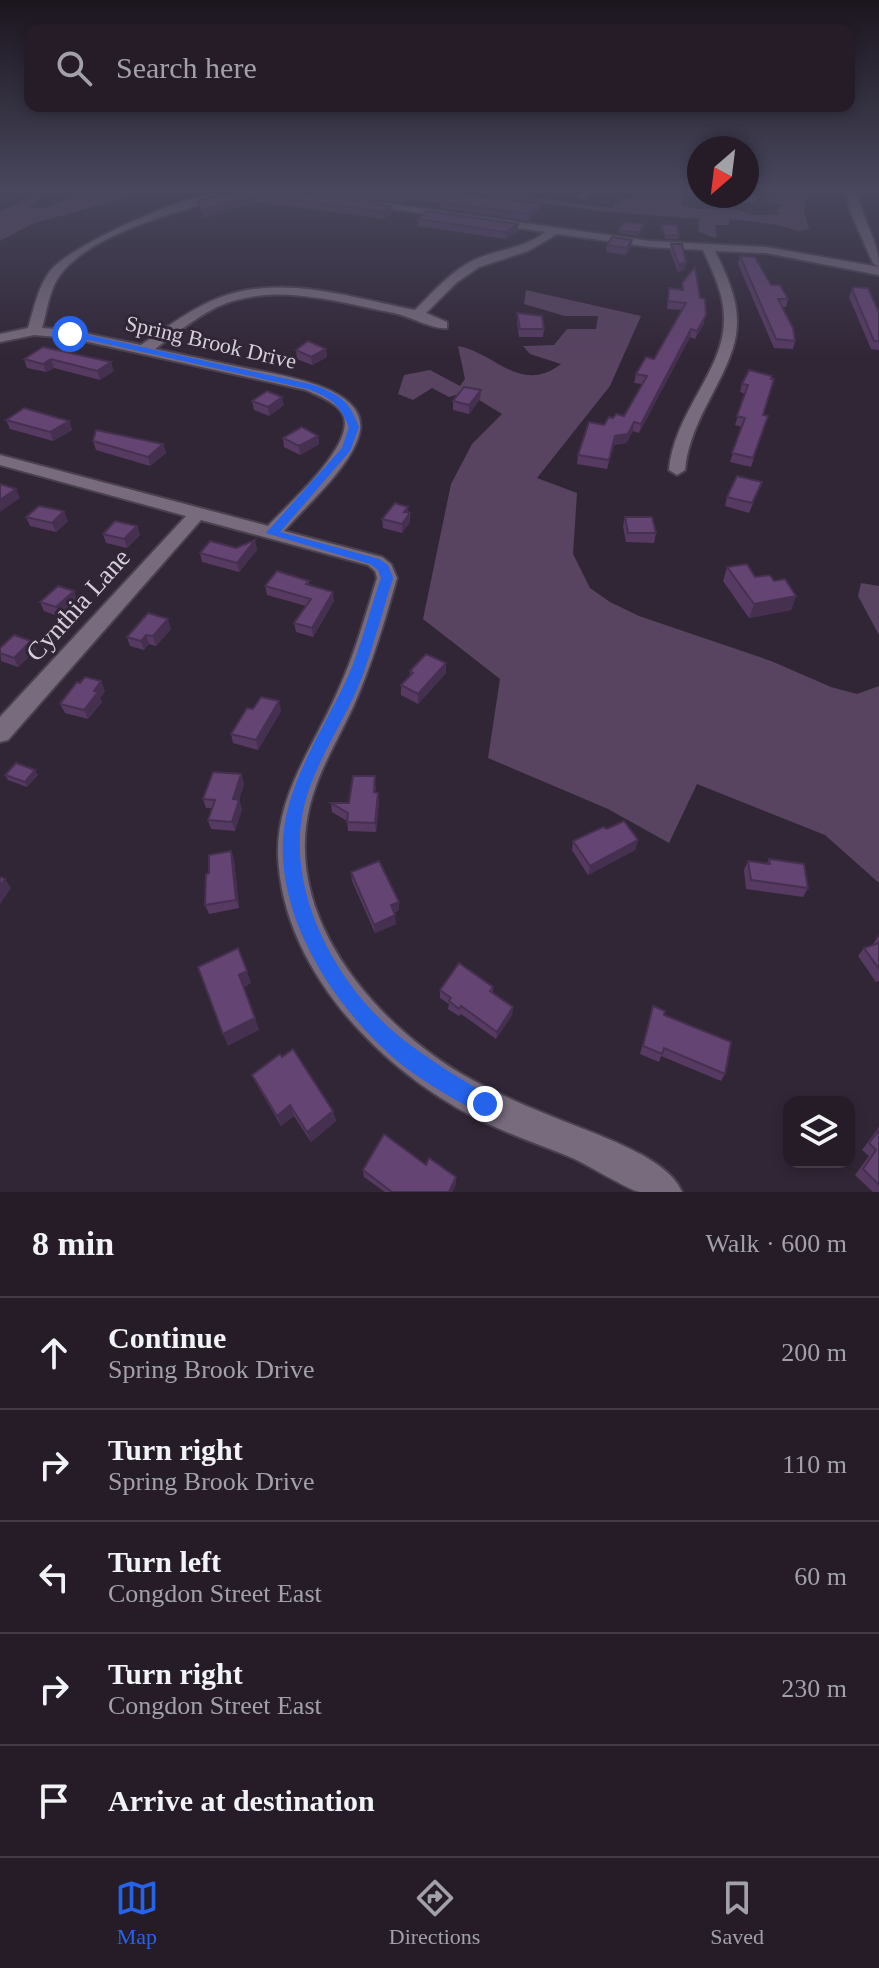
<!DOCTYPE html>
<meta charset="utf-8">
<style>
body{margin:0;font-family:"Times New Roman",serif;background:#2d2530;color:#f1f3f6}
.controls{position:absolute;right:24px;bottom:24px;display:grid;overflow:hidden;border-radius:16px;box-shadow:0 4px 12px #0003}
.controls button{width:72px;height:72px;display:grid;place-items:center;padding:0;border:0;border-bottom:2px solid #423a45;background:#251c28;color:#f1f3f6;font:40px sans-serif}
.compass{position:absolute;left:687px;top:136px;width:72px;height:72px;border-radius:50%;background:#251c28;box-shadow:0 4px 12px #0003;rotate:208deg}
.stop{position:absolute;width:24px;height:24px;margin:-18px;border:6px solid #2563eb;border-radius:50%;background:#fff}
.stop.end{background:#2563eb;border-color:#fff;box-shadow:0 2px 8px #0008}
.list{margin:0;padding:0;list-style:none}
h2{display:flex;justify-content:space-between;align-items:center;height:104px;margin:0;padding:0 32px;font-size:34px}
h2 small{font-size:26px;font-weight:400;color:#a3a1a8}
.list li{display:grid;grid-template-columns:52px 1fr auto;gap:24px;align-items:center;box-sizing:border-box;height:112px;padding:0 32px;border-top:2px solid #423a45}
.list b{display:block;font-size:30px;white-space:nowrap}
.list p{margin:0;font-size:26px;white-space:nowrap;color:#a3a1a8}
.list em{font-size:26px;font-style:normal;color:#a3a1a8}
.icon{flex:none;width:44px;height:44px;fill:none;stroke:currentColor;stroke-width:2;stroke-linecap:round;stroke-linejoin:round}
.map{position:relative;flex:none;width:879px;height:1192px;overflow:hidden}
.search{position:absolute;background:#251c28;box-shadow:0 4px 12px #0003;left:24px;right:24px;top:24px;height:88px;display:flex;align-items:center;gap:20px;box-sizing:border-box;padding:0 28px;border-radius:16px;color:#a3a1a8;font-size:30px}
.sheet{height:664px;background:#251c28}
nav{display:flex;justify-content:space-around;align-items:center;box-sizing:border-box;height:112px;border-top:2px solid #423a45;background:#251c28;font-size:22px;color:#a3a1a8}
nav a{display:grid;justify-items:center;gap:4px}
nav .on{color:#2563eb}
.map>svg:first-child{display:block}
</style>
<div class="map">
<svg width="879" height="1192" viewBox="0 0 879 1192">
<rect width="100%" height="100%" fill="#312636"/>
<g fill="#584361">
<path d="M46,191H58L37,200L29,208H45L82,193L150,191L32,224L0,241V211Z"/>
<path d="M458,191H519L517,195L612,208L621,198H634V191H699L698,195L684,197L681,205L696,209L729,208L754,215L779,214L777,210L782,205L766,202L778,197L781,191H800L799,193L808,195L804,210L809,229L799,231L777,225L730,219L729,225H715L717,236L714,238L698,231L699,219L597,211Z"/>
<path d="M526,290L641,316L610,386L537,478L577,493L573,554L590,588L610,602L639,616L771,661L831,687L857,694L879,686V883L825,835L697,784L669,843L608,809L488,758L500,679L423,619L451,484L472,444L502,414L466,392L449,397L432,388L413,400L398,394L404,375L430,370L460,386L465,379L458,346C496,353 520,395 561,364L530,354L523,346L554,345L567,329H596L598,316H565L524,304Z"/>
<path d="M861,583L879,586V635L858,596Z"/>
</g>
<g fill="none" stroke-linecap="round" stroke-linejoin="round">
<defs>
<g id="minor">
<path d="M275,191H299L650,241L766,247L879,267V275L766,253L715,251C725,272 737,296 737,321C738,369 690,413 685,470L677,475L669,470C674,413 724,370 724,321C725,296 713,272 703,250L650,247L557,234L528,251L479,267L456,283L426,313L447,322V328C434,330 409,316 394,313C336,302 274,281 217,307C195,318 175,334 155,349C185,355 215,362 245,368C276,375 373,386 359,435C350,467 307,505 284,531L382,557L391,564L397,578C385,621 372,664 354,705C339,738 319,769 310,805C282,915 372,1020 460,1073C496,1094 533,1109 571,1124C603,1137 669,1159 682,1192C669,1192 653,1192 640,1192C630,1191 585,1163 570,1157C538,1144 505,1133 474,1117C379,1068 283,970 278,856C276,795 314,746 337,693C354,656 365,617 377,578L375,571L368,565L201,520L8,740L0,742V717L186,516L0,465V455L268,526C287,505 357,444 343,415C337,402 318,396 306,390L70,338L34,335L0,342V334L28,328C34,309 38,286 51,270C73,244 191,191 225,193V197C177,212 90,234 60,275C49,290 47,311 42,328L70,330L141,345C163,330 185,313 209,302C275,271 348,297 415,310C433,292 451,271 474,260C498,249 524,249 545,232Z"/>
<path d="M583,191H593L583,199L578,196Z"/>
<path d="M747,191L756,197V201L735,204L718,196L745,197Z"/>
<path d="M847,191H857C861,218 879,240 879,267L873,263L850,211Z"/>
</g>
</defs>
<use href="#minor" stroke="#4a414e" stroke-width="4"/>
<use href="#minor" fill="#786b7d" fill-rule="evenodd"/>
</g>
<g fill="#563a62">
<path d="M252,191L391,206L392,213L384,219L257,202L203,218L198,201Z"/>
<path d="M318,191H465V193L540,204L539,210L529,221L440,208V203L410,199L405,203Z"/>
<path d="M606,191H623L620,193Z"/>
<path d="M418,219L518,231L506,239L418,226Z"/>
<path d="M661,225L679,236L678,239H665L661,228Z"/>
<path d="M643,228L638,236L618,233L619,230Z"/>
<path d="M671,244L685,270L678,272L670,251Z"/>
<path d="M607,245L631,247L626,255L606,252Z"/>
<path d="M740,256L771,285L788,299L786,307H782L795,341L793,349L774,348L738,264Z"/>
<path d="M682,283L700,298L704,323L695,339L690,337L639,433L633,431L626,443L614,445L607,469L577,464L578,455L604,425L613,418L624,416L642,384L634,383L636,374L654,359L682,310L667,309L669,288L681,289Z"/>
<path d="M852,289L879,313V350L871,349L849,297Z"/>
<path d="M517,313L544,329L543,337H519L517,322Z"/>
<path d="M43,347L114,371L100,380L54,368L46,372L27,368L24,359Z"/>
<path d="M326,349L327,357L312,365L297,359L296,350Z"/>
<path d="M749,370L763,415L768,416L751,467L730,462L742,427L735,425L745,394L740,392L742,384Z"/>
<path d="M480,399L469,414L453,410V401Z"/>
<path d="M252,401L284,405L269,416L254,410Z"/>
<path d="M6,420L69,421L72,430L53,441L10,429Z"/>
<path d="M318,436L319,444L300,455L284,447L283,438Z"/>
<path d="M93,441L163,444L166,453L150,466L96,450Z"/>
<path d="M762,482L749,513L725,506L727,497Z"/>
<path d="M408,513H410V522L402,533L383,528L382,519Z"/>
<path d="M26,517L68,521L56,532L30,526Z"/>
<path d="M625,517L656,533L654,543L626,542L623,526Z"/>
<path d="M137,526L140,535L127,548L106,543L103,534Z"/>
<path d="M257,550L239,572L202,562L200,553Z"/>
<path d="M727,567L755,577L774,581L796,596L791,610L749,618L723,581Z"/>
<path d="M309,581V585L334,601L313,637L296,632L294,623L306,606L267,595L265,586Z"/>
<path d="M74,591L77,601L60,617L44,611L40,602Z"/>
<path d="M171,629L156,646L149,644L144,650L130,646L127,637Z"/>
<path d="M31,641L36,650L18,667L1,661L0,648Z"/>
<path d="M446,663V673L418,704L401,695V685L410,676V671Z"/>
<path d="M105,691L100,698L102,702L88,719L65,713L60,704Z"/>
<path d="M253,709L281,711L258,750L233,743L231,734Z"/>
<path d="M241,774L244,784L239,800L242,809L235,831L211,829L208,820L212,808H206L203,799Z"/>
<path d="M5,775H38L27,787L8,780Z"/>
<path d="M376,786L375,792L379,802L376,832L348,831L347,821L332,812L331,803H349Z"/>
<path d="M638,840L635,850L588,875L572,850L573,841Z"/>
<path d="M231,851L234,860L239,908L209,914L205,905L209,873Z"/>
<path d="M769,859L808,888L803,897L746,889L744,870L748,861L767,863Z"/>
<path d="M351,872L399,902V910L394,913L396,924L375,933L352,881Z"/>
<path d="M879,935V981L876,982L858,956L864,948L873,945V944Z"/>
<path d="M493,987V993L513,1007L512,1015L496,1039L461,1014L459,1016L448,1009L449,1004L440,998V990Z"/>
<path d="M653,1006L664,1015L725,1074L721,1081L661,1056L659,1062L640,1054Z"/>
<path d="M282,1057L333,1111L336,1121L311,1142L294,1116L281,1126L257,1085L252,1075Z"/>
<path d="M879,1127V1192H873L855,1175L869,1156L862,1150Z"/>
<path d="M426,1165L456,1184L452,1192H385L364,1177L363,1170Z"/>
</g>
<g fill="#463050">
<path d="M14,191H32L22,196L0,203V195Z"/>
<path d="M193,191H224L195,197Z"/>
<path d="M410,192V199L405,203L404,197Z"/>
<path d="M256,195L257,202L203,218L201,211Z"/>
<path d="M540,204L539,210L529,221V214Z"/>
<path d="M391,206L392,213L384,219V212Z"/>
<path d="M518,224V231L506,239V232Z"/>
<path d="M632,240L631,247L626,255L627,248Z"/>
<path d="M686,262L685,270L678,272L679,264Z"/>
<path d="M706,315L704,323L695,339L697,331Z"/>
<path d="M691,329L690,337L639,433L641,424Z"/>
<path d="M326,349L327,357L312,365L311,357Z"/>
<path d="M51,359L54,368L46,372L43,364Z"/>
<path d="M111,362L114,371L100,380L97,371Z"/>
<path d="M481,390L480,399L469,414V405Z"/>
<path d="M282,397L284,405L269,416L268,407Z"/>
<path d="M69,421L72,430L53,441L50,432Z"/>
<path d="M634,422L633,431L626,443L614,445L607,469L615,436Z"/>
<path d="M318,436L319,444L300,455L299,446Z"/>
<path d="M163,444L166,453L150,466L148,457Z"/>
<path d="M16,489L20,498L0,512V500Z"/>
<path d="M408,507L410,522L402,533V524L404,512Z"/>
<path d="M64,511L68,521L56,532L52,523Z"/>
<path d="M137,526L140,535L127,548L124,539Z"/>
<path d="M255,540L257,550L239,572L237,563Z"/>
<path d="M74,591L77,601L60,617L56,607Z"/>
<path d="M333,592L334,601L313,637L312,628Z"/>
<path d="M796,596L791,610L749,618L754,604Z"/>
<path d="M168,619L171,629L156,646L153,636Z"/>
<path d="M146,635L149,644L144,650L141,641Z"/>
<path d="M31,641L36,650L18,667L14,658Z"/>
<path d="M446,663V673L418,704V694Z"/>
<path d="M101,681L105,691L100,698L102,702L88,719L84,710L94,691Z"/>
<path d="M279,701L281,711L258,750L256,740Z"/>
<path d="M35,770L38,775L27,787L25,782Z"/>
<path d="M241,774L244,784L236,809L233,799Z"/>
<path d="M378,793L379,802L376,832L375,823Z"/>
<path d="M239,800L242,809L235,831L232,822Z"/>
<path d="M638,840L635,850L588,875L590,866Z"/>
<path d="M231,851L234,860L239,908L236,900Z"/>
<path d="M5,879L11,888L0,904V886Z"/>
<path d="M399,902V910L391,914V905Z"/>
<path d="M395,915L396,924L375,933L374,925Z"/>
<path d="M247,971L251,983L244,988L239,975Z"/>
<path d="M513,1007L512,1015L496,1039L497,1032Z"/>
<path d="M255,1018L259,1030L228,1046L223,1034Z"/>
<path d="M290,1105L294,1116L281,1126L277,1116Z"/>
<path d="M333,1111L336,1121L311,1142L307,1132Z"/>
<path d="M456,1177V1184L452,1192H449Z"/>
</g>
<g fill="#644472" stroke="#463050" stroke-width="2">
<path d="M0,191H14L0,195Z"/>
<path d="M252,191H291L391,206L384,212L256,195L201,211L198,201L221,194Z"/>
<path d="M362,191H464V193L540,204L529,214L440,202L446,197L410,192L404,197Z"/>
<path d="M427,211L518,224L506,232L418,219Z"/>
<path d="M624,222L644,224L639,233L619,230Z"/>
<path d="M661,225H677L679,236L665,235Z"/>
<path d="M612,237L632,240L627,248L607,245Z"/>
<path d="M671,244H682L686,262L679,264Z"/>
<path d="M740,256L755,257L771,285H780L788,299H778L793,328L795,341L776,339Z"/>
<path d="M695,267L700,298L705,299L706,315L697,331L691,329L641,424L634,422L628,434L615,436L609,460L578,455L589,422L604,425L609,417L613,418L616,414L624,416L647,376L636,374L646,357L654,359L686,303L668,301L669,288L683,290L682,283Z"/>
<path d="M854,287L868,288L879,313V341H874L852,289Z"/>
<path d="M517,313L542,316L544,329H520Z"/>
<path d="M308,341L326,349L311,357L296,350Z"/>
<path d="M43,347L111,362L97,371L51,359L43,364L24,359Z"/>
<path d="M749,370L772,376L771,379H774L763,415L768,416L753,458L732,453L745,418L737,416L748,385L742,384Z"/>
<path d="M464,387L481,390L469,405L453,401Z"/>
<path d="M267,391L282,397L268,407L252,401Z"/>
<path d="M24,408L69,421L50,432L6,420Z"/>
<path d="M302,427L318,436L299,446L283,438Z"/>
<path d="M96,430L163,444L148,457L93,441Z"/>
<path d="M737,476L762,482L752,503L727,497Z"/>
<path d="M0,484L16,489L0,500Z"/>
<path d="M395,503L408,507L404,512L410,513L402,524L382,519Z"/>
<path d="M39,506L64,511L52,523L26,517Z"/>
<path d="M625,517H652L656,533H628Z"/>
<path d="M115,521L137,526L124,539L103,534Z"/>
<path d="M255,540L237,563L200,553L210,541L236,548Z"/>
<path d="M747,564L755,577L770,575L774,581L785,579L796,596L754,604L727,567Z"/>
<path d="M277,571L309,581L306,584L333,592L312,628L294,623L311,599L265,586Z"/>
<path d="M58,586L74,591L56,607L40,602Z"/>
<path d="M148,613L168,619L153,636L146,635L141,641L127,637Z"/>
<path d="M14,635L31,641L14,658L0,653V648Z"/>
<path d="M426,654L446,663L418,694L401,685L413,673L410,671Z"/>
<path d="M85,677L101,681L94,691L98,692L84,710L60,704L77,682L80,683Z"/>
<path d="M261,697L279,701L256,740L231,734L247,708L253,709Z"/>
<path d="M16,763L35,770L25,782L5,775Z"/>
<path d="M213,772L241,774L233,799L239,800L232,822L208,820L215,800L203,799Z"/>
<path d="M353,776H375L374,792L378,793L375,823L347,822L348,813L331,803H349Z"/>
<path d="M624,821L638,840L590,866L573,841L603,827L607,829Z"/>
<path d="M231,851L236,900L205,905L206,874L209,873V855Z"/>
<path d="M769,859L804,864L808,888L751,880L748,861L770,864Z"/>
<path d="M379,861L399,902L391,905L395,915L374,925L351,872Z"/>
<path d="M0,877L5,879L0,886Z"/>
<path d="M879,943V969L864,948Z"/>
<path d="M238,948L247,971L239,975L255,1018L223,1034L198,967Z"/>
<path d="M459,963L493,987L490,991L513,1007L497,1032L461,1006L459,1009L449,1001L451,998L440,990Z"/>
<path d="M653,1006L665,1011L664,1015L731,1042L725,1074L664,1048L662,1054L643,1046Z"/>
<path d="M293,1049L333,1111L307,1132L290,1105L277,1116L252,1075L280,1054L282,1057Z"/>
<path d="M879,1130V1185L863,1169L876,1150L869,1143Z"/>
<path d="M384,1134L426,1165L429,1158L456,1177L449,1192H392L363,1170Z"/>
</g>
<linearGradient id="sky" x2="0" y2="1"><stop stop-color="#1b151e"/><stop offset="0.53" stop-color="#48475d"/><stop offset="1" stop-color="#48475d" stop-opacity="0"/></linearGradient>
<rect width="879" height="358" fill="url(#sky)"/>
<path fill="#2563eb" d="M70,331L314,385C342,396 348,400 359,427L350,451L280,532L379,559L388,565L393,578C383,610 374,644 362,677C345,722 313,763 303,811C286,893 337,986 400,1037C429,1060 460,1079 492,1097L495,1104L492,1112L485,1115L477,1112C444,1093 409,1074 382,1047C322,990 265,895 288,808C300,763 326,723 346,681C361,649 369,612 381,578L378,570L370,564L266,533L342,448L349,427C340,404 331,398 308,389L67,335Z"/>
<g text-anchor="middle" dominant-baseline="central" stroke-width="6" stroke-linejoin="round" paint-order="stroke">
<g font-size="22" fill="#d6d0da" stroke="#312636">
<text transform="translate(211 342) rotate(13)">Spring Brook Drive</text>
</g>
<g font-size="26" fill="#d6d0da" stroke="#312636">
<text transform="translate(78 605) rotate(-48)">Cynthia Lane</text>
</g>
</g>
</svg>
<div class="controls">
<button><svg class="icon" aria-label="layers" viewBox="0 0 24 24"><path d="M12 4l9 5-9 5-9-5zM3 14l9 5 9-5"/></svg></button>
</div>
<svg class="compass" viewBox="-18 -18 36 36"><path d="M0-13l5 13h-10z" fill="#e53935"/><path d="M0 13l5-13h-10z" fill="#a3a1a8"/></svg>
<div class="stop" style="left:70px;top:334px"></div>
<div class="stop end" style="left:485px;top:1104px"></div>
<div class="search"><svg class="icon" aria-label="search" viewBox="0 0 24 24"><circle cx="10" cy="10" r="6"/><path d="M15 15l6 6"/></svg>Search here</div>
</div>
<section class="sheet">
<h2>8 min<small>Walk · 600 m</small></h2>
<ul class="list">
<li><svg class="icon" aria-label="ahead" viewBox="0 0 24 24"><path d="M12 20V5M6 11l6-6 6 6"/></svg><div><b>Continue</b><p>Spring Brook Drive</p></div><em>200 m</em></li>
<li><svg class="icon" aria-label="right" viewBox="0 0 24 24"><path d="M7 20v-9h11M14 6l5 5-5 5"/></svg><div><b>Turn right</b><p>Spring Brook Drive</p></div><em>110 m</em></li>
<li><svg class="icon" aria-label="left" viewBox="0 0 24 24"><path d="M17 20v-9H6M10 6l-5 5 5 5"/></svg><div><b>Turn left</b><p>Congdon Street East</p></div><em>60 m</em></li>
<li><svg class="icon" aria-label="right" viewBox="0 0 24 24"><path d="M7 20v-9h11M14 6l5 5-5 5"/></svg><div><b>Turn right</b><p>Congdon Street East</p></div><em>230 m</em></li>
<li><svg class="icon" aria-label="arrive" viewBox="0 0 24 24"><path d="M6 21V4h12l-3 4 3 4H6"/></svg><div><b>Arrive at destination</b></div></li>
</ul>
</section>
<nav>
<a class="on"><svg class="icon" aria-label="map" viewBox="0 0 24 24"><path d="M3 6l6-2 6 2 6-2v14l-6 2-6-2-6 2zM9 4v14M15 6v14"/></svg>Map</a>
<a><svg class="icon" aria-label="directions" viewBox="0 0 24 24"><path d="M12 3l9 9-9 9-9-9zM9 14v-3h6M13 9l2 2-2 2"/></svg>Directions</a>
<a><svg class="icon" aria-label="saved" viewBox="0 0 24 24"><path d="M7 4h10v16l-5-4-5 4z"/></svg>Saved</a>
</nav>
